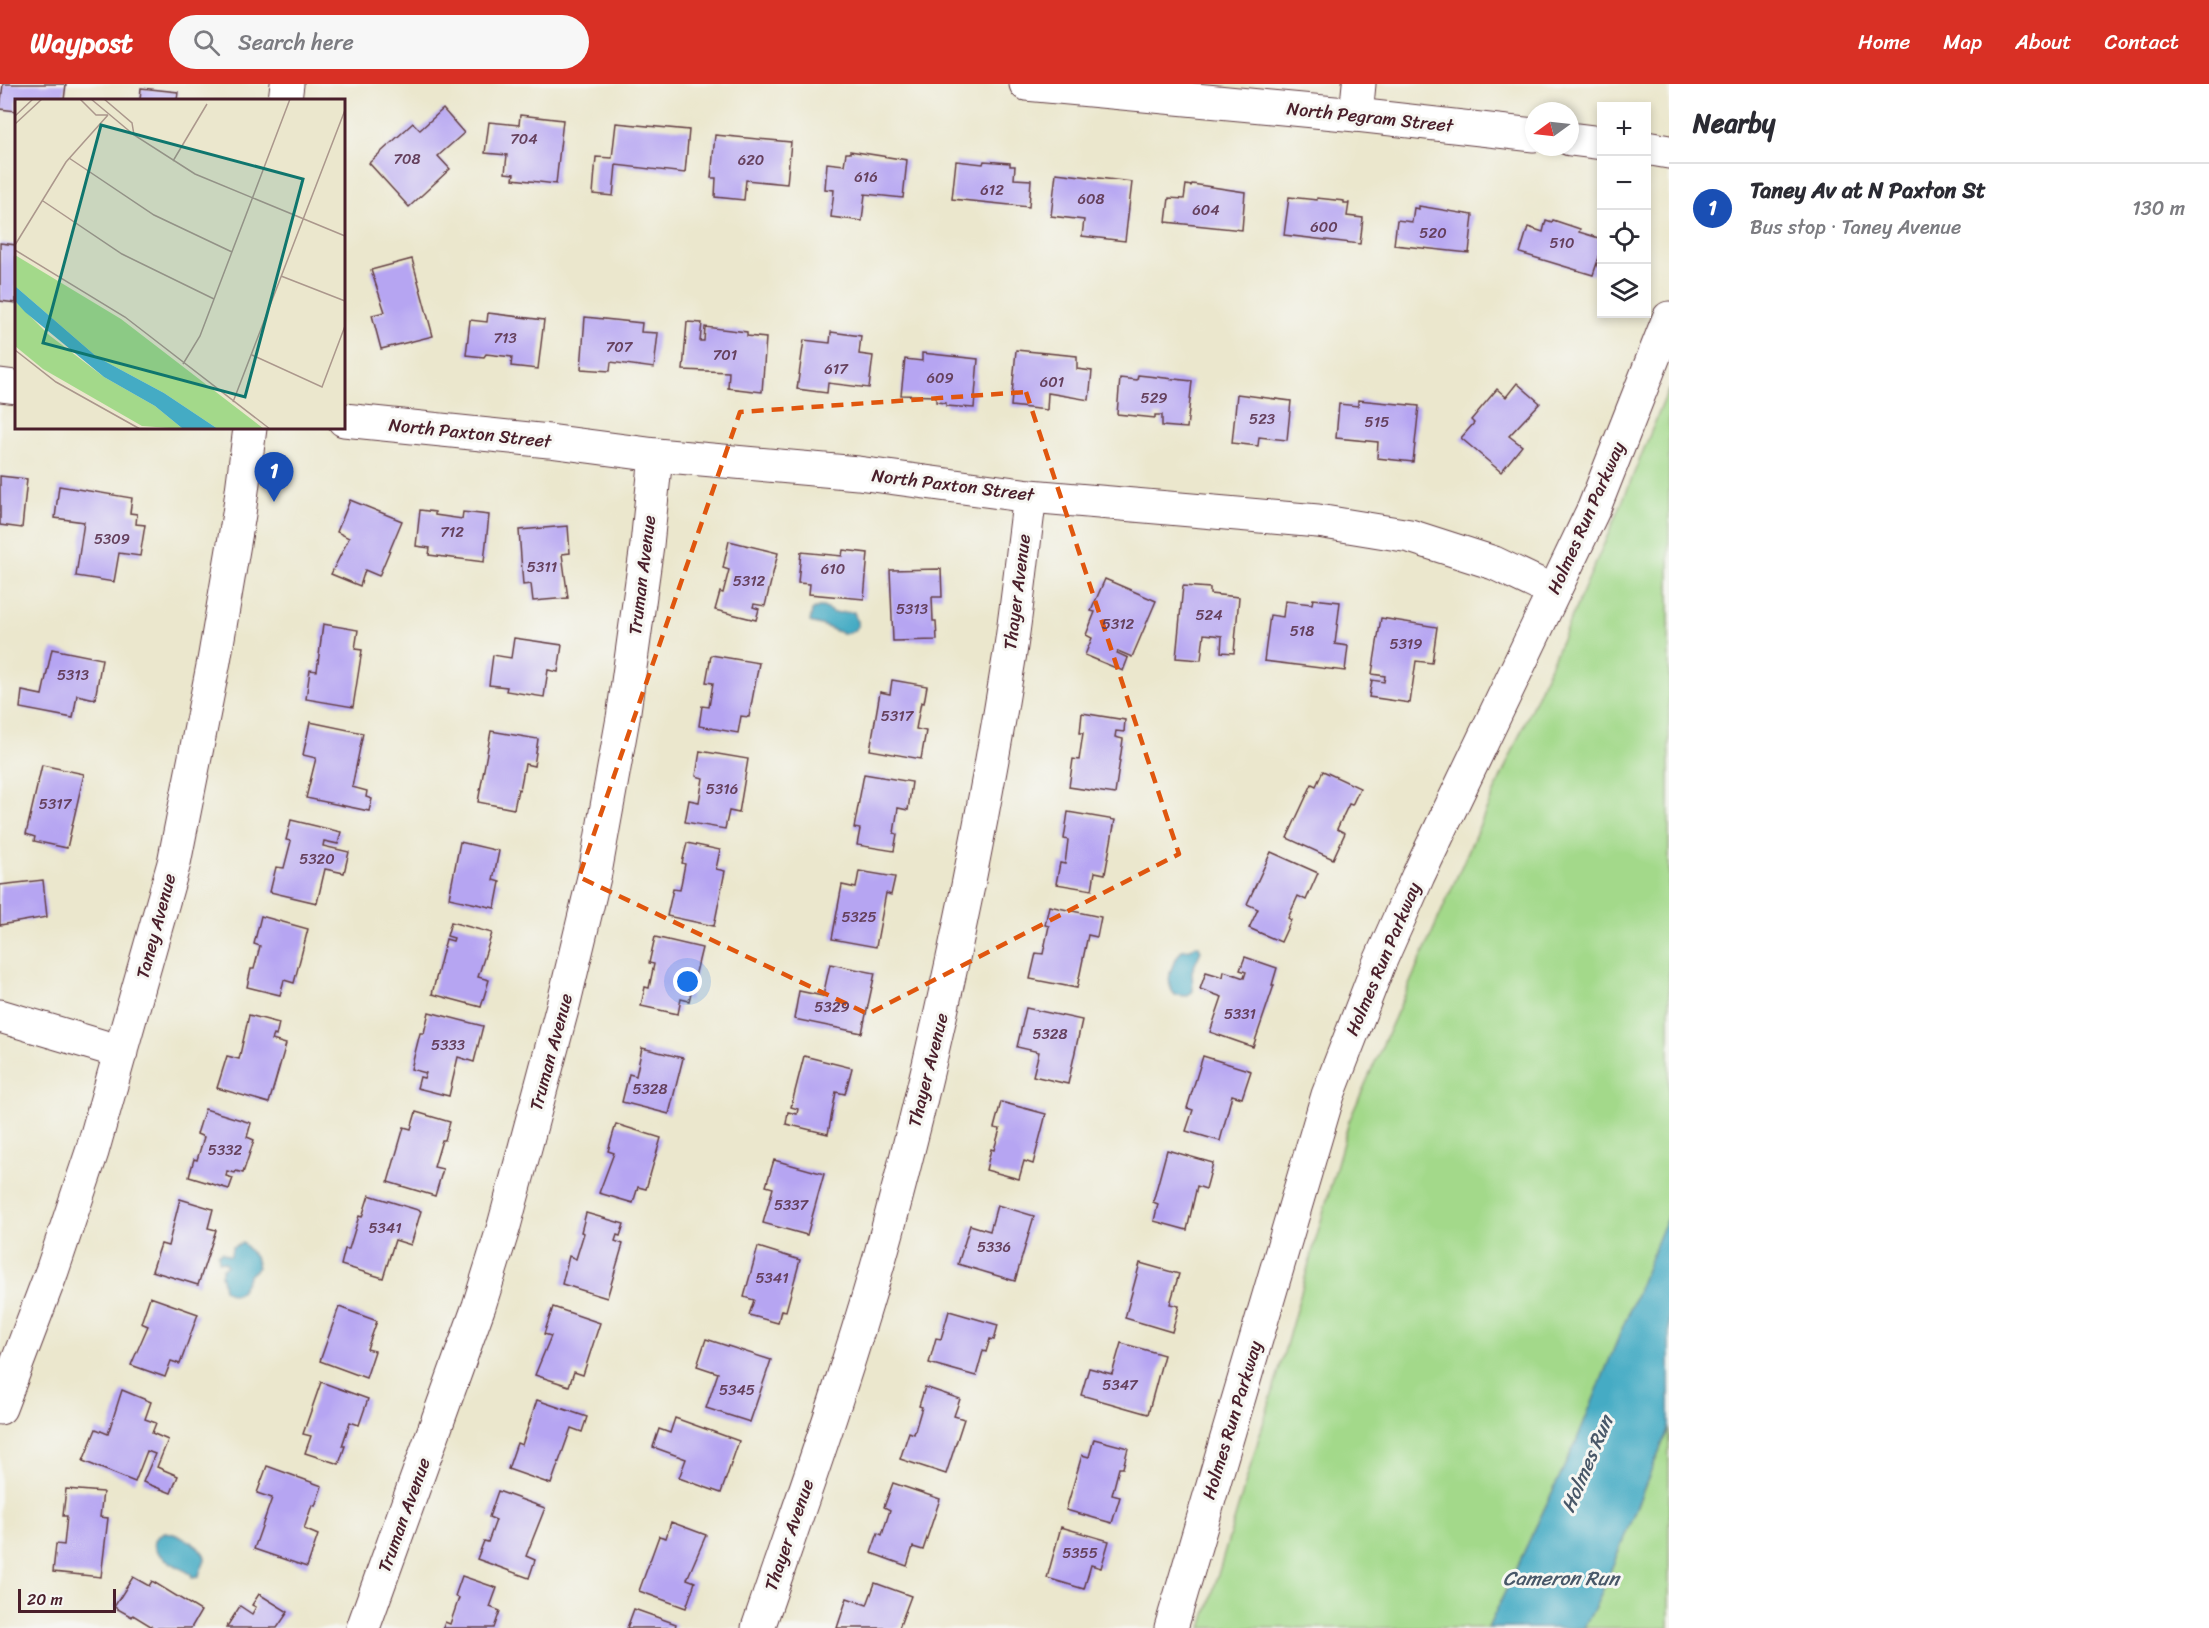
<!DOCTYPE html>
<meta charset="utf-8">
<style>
body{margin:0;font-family:Sriracha,sans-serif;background:#f7f7f7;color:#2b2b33}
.controls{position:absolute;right:18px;top:18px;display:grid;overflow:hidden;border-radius:0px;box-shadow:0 3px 9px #0003}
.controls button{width:54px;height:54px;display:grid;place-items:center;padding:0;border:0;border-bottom:2px solid #e1e1e2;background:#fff;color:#2b2b33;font:30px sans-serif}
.compass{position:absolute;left:1525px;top:18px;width:54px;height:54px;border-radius:50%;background:#fff;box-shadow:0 3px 9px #0003;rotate:255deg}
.scale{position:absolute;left:18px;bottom:15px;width:98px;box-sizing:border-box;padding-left:6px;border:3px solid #4a1f2b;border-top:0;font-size:16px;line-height:21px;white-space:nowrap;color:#4a1f2b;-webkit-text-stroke:4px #f6f6f2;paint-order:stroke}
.you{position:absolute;left:688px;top:898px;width:21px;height:21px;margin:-15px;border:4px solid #fff;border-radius:50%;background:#1a73e8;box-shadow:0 0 0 9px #1a73e833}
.badge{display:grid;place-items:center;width:39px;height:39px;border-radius:50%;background:#d93025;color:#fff;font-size:20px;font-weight:700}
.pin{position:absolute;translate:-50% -50px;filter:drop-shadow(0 2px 3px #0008)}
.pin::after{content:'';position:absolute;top:32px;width:21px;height:18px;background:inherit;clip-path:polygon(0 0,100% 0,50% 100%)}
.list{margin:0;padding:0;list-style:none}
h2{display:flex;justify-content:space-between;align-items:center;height:78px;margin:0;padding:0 24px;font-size:26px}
h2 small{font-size:20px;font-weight:400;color:#7c7c81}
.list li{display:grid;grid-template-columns:39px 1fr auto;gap:18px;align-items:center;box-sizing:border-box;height:90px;padding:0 24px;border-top:2px solid #e1e1e2}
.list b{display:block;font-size:22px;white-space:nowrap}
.list p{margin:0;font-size:20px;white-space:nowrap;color:#7c7c81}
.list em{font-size:20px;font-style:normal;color:#7c7c81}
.icon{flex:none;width:33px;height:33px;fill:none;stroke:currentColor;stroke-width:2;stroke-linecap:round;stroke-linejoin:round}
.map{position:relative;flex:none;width:1669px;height:1544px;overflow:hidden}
header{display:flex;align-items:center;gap:36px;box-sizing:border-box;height:84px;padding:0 30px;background:#d93025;color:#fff}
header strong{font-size:28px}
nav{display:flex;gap:33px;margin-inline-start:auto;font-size:21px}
.search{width:420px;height:54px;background:#f7f7f7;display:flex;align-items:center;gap:15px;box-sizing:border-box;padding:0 21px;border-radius:33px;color:#7c7c81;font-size:22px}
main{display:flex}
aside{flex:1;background:#fff}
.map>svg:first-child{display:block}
</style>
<header>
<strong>Waypost</strong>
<div class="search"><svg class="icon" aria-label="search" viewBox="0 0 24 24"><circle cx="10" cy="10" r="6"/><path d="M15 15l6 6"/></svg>Search here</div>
<nav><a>Home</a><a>Map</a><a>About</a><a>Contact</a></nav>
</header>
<main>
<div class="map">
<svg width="1669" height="1544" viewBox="0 0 1669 1544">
<rect width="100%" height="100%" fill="#f6f6f2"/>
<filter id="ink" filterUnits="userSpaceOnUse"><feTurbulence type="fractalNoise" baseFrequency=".0167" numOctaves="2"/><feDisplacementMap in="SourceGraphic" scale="12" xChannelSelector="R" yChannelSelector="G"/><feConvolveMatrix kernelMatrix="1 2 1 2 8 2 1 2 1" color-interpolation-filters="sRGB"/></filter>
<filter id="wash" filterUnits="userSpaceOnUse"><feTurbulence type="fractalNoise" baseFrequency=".008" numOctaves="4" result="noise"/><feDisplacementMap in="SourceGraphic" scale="24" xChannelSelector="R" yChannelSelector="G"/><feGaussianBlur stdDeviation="1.35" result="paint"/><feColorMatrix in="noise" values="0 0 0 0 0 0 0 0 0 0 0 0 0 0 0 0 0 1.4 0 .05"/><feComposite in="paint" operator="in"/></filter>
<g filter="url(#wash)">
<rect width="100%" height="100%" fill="#ebe7cd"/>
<g fill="#a3d98a" stroke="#767c5a" stroke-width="1.5">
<path d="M1669,304V1129L1667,1135L1576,1358L1488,1544H1202L1276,1297L1349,1037L1618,428Z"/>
<path d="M1669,1343V1544H1584L1599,1515Z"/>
</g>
<g fill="#44abc4" stroke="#476578" stroke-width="1.5">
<path d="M818,523H823L834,529L854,528L858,541C850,557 836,546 824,542C819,540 815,540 810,538L812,527Z"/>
<path d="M1196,861L1199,862L1201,867L1192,887L1193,907L1188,912L1175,911C1163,898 1172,879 1182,866L1191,865Z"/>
<path d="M1669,1129V1343L1599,1515L1584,1544H1488L1576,1358Z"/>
<path d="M243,1159L255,1173L258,1183C255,1187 250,1189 248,1193C242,1204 239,1218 224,1205L221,1190L223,1184L227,1182L225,1178L219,1177L218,1170L222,1168L229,1172L231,1171L232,1163Z"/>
<path d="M165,1448C176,1449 204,1463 205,1474C205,1481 199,1486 199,1493L192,1494L191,1490C178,1482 134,1463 165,1448Z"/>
</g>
<g id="blocks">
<g fill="#b6a5f2">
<path d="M3,0H66L64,16H16V27L0,25Z"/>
<path d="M141,4L178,8L177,16H140Z"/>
<path d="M443,25L464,49L438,72L450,85L409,123L369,79L413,39L420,46Z"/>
<path d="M520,31L563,36L556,100L513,95L514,90L505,89L507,71L485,69L489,38L519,41Z"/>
<path d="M616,39L689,46L685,89L616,81L613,112L593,110L596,73L612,74Z"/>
<path d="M715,51L791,58L787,100L746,96L744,116L715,113L716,94H711Z"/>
<path d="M850,67L907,76L903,114L865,110L862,137L831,133L834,106L825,105L827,79L844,81L846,69H850Z"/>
<path d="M956,77L983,80L984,77L1010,79V82H1015L1014,95L1031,96L1029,123L952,115Z"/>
<path d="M1056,89L1132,98L1125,157L1082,152L1084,136L1051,132Z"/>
<path d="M1192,100L1245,108L1242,146L1166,138L1169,114L1184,115L1186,101L1191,102Z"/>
<path d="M1289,113L1317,116V114L1344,117V119H1349L1347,132L1363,134L1360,160L1284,151Z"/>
<path d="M1419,122L1473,131L1469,169L1394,161L1397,136L1412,138L1414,124L1419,125Z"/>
<path d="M1546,136L1552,138L1553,136L1580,145L1579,148L1602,155V164L1593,191L1520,169L1528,143L1543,148Z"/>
<path d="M0,159L16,161V219L0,217Z"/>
<path d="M412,175L433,252L381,265L372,231L385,228L371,186Z"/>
<path d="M488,229L544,236L538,285L511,282L512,273L486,270L484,273L466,271L470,236L487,238Z"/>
<path d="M585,233L642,239L641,248L658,249L654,284L611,278L610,287L581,285Z"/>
<path d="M687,238L702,239L700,257H704L705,243L747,248V252L766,254L762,308L728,304L729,288L683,286Z"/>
<path d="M831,248L861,252L859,270L873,272L869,304L828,299L827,309L797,305L804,256L830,259Z"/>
<path d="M1016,266L1077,272V285L1092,287L1089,316L1048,309L1047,326L1011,322Z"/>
<path d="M922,269L978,275L974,324L946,322V319L936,318V312L901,311L905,275L922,277Z"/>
<path d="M1138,291L1192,297L1187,344L1162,342V331H1155V334L1117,330L1120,294L1137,296Z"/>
<path d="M1517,299L1540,319L1509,352L1522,362L1501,388L1461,354L1474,339L1471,336L1497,305L1506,313Z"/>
<path d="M1237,310L1291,317L1287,356L1259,353L1258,362L1232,359Z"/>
<path d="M1358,316L1419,322L1413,378L1377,374L1378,358L1336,354L1339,320L1358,322Z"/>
<path d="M0,392L27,395L22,444L0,441Z"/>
<path d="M59,402L132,414L130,429L137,430L136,440L145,441L140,472L119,469L114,498L76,492L84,438L55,434Z"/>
<path d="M350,416L402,437L379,492L365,486L360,502L331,490L349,454L337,448Z"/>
<path d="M420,426L435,428V431L462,435L463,428L489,431L484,478L429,471L430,464L416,462Z"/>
<path d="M568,442L570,469L562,470L568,514L533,517L531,500L523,501L519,446Z"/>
<path d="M729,457L778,469L765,522L754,520L753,523L759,525L756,536L715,526L720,508L723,509L729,486L723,484Z"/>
<path d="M843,466L868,469L864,515L809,510L810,500L798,499L801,468L842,472Z"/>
<path d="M941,485L942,513H932L933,537H936L937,556L893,557L890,486Z"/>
<path d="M1105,495L1156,517L1132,573L1118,567L1117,569L1128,574L1123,587L1085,571L1092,554L1086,551L1095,528L1091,527Z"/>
<path d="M1183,502L1210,504V510L1239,513L1234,569L1221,568L1222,552L1204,550L1201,576L1176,574Z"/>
<path d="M1313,515L1340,518L1335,560L1348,562L1345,587L1264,577L1270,531L1283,533L1285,517L1312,520Z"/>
<path d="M1381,534L1437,543L1432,579L1416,577L1410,619L1369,613L1372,596L1384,598L1385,592L1372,590Z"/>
<path d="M323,540L358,546L355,565L362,566L353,623L306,615L310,586L317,587Z"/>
<path d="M514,554L562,561L558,588L548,586L544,613L506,607L507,603L489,601L493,571L511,574Z"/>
<path d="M52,565L102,575L95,615L77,611L73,634L20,624L22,607L42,611Z"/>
<path d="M711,571L759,579L749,633L741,632L738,649L699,642L702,622L709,623L713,599L706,598Z"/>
<path d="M892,596L927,602L924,619L921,618L916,645L926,647L921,675L870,666L880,608L890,610Z"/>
<path d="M1082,629L1125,636L1124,648L1116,647L1115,653L1123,655L1115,710L1069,703L1073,675L1079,676L1083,649H1080Z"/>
<path d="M310,638L363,649L352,703L367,707L366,713L372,715L369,727L306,714L316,674L303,671Z"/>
<path d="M491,647L538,655L534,682L525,680L520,706L518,705L514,725L478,718Z"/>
<path d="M700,667L748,675L739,729L729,727L725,745L685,738L689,716L699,718L703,694L696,692Z"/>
<path d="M42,681L84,690L67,764L34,757L35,753L26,750Z"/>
<path d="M1323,687L1360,704L1352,721L1349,720L1337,745L1345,749L1333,775L1287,754L1312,700L1316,702Z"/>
<path d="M864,690L912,698L908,726L898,724L894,749L897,750L894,767L857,761L860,745L854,744Z"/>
<path d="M1068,728L1115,736L1105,790L1095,788L1092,806L1056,800L1060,779L1065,780L1068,756L1064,755Z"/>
<path d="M291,736L341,748L338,760L324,757L323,762L349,768L344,789L325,785L317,819L270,808L276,783L284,784L291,757L286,756Z"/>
<path d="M460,758L499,767L493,796L500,798L495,824L449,814Z"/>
<path d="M687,759L720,766L716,785L725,787L714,842L667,832L673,805L680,806L685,780L682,779Z"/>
<path d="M1271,768L1318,789L1306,816L1298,812L1288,834L1291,836L1281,858L1249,844L1258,825L1247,820Z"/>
<path d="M859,787L895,793L891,811L886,809L876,863L832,855L842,801L856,804Z"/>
<path d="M43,796L47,833L0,841V801Z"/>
<path d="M1049,822L1101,833L1097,853L1088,851L1077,904L1030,895L1036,869L1043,870L1049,842L1045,841Z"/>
<path d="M261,832L308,845L294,899L284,896L280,911L247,903L251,885H254L260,862L254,860Z"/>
<path d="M451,838L492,849L478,893L489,896L481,923L432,910L446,855L453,857L454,854L447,852Z"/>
<path d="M655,853L702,864L689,917L681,915L678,930L641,922L645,903L649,904L654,880L649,879Z"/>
<path d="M1245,873L1277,884L1272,901H1274L1253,963L1210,948L1222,913L1200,905L1206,888L1223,893L1224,887L1244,894L1246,888L1240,886Z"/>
<path d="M830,880L875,889L862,949L794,935L799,907L823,912Z"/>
<path d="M1026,924L1082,936L1068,1000L1033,992L1039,968L1017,963Z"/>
<path d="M429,928L483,942L474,978L458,973L449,1012L417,1004L420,993L424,994L426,989L411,985L420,949H424Z"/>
<path d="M249,931L279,939L276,952L274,951L272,956L286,960L269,1019L217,1004L227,972L239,975Z"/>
<path d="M642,964L683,974L669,1030L622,1018L629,990L636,992Z"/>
<path d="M804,972L852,984L845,1010L836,1008L828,1050L786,1040L788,1028L797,1030L798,1025L791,1023Z"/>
<path d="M1203,972L1251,987L1242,1014L1232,1011L1220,1057L1186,1047L1193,1026L1187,1024Z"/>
<path d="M1001,1018L1046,1030L1033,1080L1024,1077L1019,1095L986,1086L991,1065L994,1066L1000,1045L994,1044Z"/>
<path d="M205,1025L251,1039L247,1053L254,1056L243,1089L236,1087L235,1089L227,1087L226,1092L233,1094L229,1105L189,1093L194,1075L197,1076L204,1053L197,1050Z"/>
<path d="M416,1028L450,1038L445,1056H442L434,1083L443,1085L435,1112L388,1098L404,1043L411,1045Z"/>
<path d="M616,1040L661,1054L646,1105L638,1103L633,1119L599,1109L614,1069L608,1067Z"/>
<path d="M1167,1066L1213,1079L1206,1105L1197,1102L1187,1146L1154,1137L1158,1120L1153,1118Z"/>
<path d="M774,1076L824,1090L807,1151L763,1139L773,1104L766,1102Z"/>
<path d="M369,1111L421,1127L411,1161L395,1156L383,1194L341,1181L345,1165H349L359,1132L362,1133Z"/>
<path d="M180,1115L213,1125L208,1144L216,1146L198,1201L152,1187L161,1160L168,1162Z"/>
<path d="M997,1121L1034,1132L1015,1197L958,1180L970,1141L990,1147Z"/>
<path d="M586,1129L624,1140L620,1152L617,1151L615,1157L623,1160L607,1214L562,1200L569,1172L576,1175L584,1149L581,1148Z"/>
<path d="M758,1163L800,1176L786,1227L781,1226L778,1239L749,1231L754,1216L744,1213Z"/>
<path d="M1140,1179L1179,1190L1170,1220L1179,1222L1172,1248L1125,1234Z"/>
<path d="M150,1213L198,1230L180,1280L171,1277L165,1293L131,1281L148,1242L141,1239Z"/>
<path d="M339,1223L377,1237L367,1265L375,1267L366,1294L320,1277Z"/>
<path d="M553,1223L600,1239L583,1291L574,1288L569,1302L535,1291L551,1252L544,1250Z"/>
<path d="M949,1227L998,1241L994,1256L990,1255L986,1268L983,1267L976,1292L929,1279L936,1254L941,1255Z"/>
<path d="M706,1255L771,1276L750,1338L706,1324L718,1289L697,1282Z"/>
<path d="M1121,1259L1164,1271L1148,1330L1081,1311L1089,1284L1112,1290Z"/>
<path d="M321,1298L368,1315L359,1341L350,1338L342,1362H345L339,1380L305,1369L311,1352L303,1350Z"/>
<path d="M925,1303L960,1315L954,1332L964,1335L946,1390L900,1375L909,1348L914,1350L922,1323L919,1322Z"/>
<path d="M122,1306L151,1318L145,1335L156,1339L152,1349L168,1356L157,1383L178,1392L171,1409L143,1398L155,1370L147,1367L135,1398L83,1377L96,1345L108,1350Z"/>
<path d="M537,1316L587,1333L582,1348L571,1344L551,1400L508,1385L517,1359L522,1361Z"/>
<path d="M675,1334L739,1357L721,1409L679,1394L686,1375L653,1363L659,1345L670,1349Z"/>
<path d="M1094,1355L1128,1364L1123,1384H1119L1112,1411L1120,1413L1112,1439L1066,1426L1082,1371L1089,1373Z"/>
<path d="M267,1382L322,1402L315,1422L312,1421L304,1445L318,1451L307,1483L254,1465L272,1414L257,1409Z"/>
<path d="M893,1399L940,1415L923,1466L913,1463L907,1482L871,1469L878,1449L882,1451L890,1426L884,1423Z"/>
<path d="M66,1405L103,1408L100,1433L108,1434L101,1493L53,1488L56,1460L64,1461L67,1432H63Z"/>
<path d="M498,1407L545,1424L526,1472L535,1476L529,1494L477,1475L484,1457L488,1458L496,1436L489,1433Z"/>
<path d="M671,1438L706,1451L687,1495L695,1498L686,1524L639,1507L659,1452L666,1454Z"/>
<path d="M1061,1443L1109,1457L1101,1484L1091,1481L1084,1505L1047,1494Z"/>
<path d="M462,1492L497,1504L490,1523L500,1527L494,1544H443L445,1538L450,1540L459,1514L455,1512Z"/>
<path d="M133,1493L149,1502L152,1497L201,1527L191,1544H154L133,1531L132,1533L114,1523Z"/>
<path d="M875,1499L911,1512L899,1544H837L847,1514L867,1521Z"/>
<path d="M259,1510L288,1528L277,1544H226L240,1522L252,1530L256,1523L252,1521Z"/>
<path d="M634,1525L676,1540L675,1544H627Z"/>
</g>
</g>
</g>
<g filter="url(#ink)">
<use href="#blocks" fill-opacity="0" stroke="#623d43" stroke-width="1.5"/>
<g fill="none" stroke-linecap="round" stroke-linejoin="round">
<defs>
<g id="minor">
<path d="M1026,0L1356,31L1534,51"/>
<path d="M285,16L287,0"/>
<path d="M1356,31L1359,0"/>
<path d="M1570,55L1602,59"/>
<path d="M1646,64L1669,68"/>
<path d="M0,301L16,303"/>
<path d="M344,336L549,357L656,371L858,389L1030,412L1318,437L1410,452L1494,479L1553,507"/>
<path d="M0,932L121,968"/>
<path d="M0,1324L52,1187L92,1068L174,779L214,577L239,430L250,344"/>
<path d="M363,1544L479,1222L504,1142L564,918L595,789L623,634L647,461L656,371"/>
<path d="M758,1544C803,1413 850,1282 887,1148C938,957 979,764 1010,569C1018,517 1023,464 1030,412"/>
<path d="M1171,1544L1328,1011L1378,882L1418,792L1594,424L1669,234"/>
</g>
</defs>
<use href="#minor" stroke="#623d43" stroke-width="35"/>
<use href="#minor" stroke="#fff" stroke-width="33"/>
</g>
</g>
<path fill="none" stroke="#e0560e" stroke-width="4.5" stroke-dasharray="12 8" stroke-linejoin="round" d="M1026,308L1179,770L868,930L579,793L740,328Z"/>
<g text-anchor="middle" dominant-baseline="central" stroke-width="6" stroke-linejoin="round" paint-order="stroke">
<g font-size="15" fill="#65405d">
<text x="524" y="55">704</text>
<text x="407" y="75">708</text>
<text x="751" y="76">620</text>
<text x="866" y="93">616</text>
<text x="992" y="106">612</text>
<text x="1091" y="115">608</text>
<text x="1206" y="126">604</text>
<text x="1324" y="143">600</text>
<text x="1433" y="149">520</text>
<text x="1562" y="159">510</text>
<text x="505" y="254">713</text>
<text x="619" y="263">707</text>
<text x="725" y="271">701</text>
<text x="836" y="285">617</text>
<text x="940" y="294">609</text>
<text x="1052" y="298">601</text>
<text x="1154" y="314">529</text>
<text x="1262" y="335">523</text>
<text x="1377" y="338">515</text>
<text x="452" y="448">712</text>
<text x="112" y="455">5309</text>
<text x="542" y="483">5311</text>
<text x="833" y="485">610</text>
<text x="749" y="497">5312</text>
<text x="912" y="525">5313</text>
<text x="1209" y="531">524</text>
<text x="1118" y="540">5312</text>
<text x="1302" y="547">518</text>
<text x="1406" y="560">5319</text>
<text x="73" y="591">5313</text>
<text x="897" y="632">5317</text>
<text x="722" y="705">5316</text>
<text x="55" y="720">5317</text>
<text x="317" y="775">5320</text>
<text x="859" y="833">5325</text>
<text x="832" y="923">5329</text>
<text x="1240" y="930">5331</text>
<text x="1050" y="950">5328</text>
<text x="448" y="961">5333</text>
<text x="650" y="1005">5328</text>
<text x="225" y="1066">5332</text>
<text x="791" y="1121">5337</text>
<text x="385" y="1144">5341</text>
<text x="994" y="1163">5336</text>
<text x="772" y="1194">5341</text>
<text x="1120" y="1301">5347</text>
<text x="737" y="1306">5345</text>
<text x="1080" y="1469">5355</text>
</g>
<g font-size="18" fill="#4a1f2b" stroke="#f6f6f2">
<text transform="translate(1370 33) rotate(6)">North Pegram Street</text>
<text transform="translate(470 349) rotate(6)">North Paxton Street</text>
<text transform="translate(953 401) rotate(7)">North Paxton Street</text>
<text transform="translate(1586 434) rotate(-66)">Holmes Run Parkway</text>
<text transform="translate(642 491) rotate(-83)">Truman Avenue</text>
<text transform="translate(1017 508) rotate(-83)">Thayer Avenue</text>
<text transform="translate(156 842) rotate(-75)">Taney Avenue</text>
<text transform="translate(1383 875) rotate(-67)">Holmes Run Parkway</text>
<text transform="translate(551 968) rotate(-75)">Truman Avenue</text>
<text transform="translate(928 986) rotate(-76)">Thayer Avenue</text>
<text transform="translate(1232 1336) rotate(-73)">Holmes Run Parkway</text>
<text transform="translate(404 1431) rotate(-70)">Truman Avenue</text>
<text transform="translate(789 1451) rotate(-71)">Thayer Avenue</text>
</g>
<g font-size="20" font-style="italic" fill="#485768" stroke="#f6f6f2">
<text transform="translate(1587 1380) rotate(-67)">Holmes Run</text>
<text x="1561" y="1494">Cameron Run</text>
</g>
</g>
<g transform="translate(15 15)">
<rect width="330" height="330" fill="#ebe7cd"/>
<path d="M0,156L106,220L249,330H203L149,294L82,258L0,187ZM0,202L34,236L89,278L140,307L168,330L127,327L28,270L0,247Z" fill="#a3d98a"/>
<path d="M0,187L82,258L149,294L203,330H168L140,307L89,278L10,213L0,202Z" fill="#44abc4"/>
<path fill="none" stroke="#ab978c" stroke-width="1.5" d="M65,0L81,16H93M76,0L119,36L180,75L330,137M89,0L117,24L119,36M0,17L18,0M0,25L27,0M54,59L139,116L217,153M158,62L192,5M28,102L107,155L199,200M0,146L51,63L93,16M0,151L110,218L255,330M266,177L330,202M0,251L41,283L125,330M237,256L307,288L330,227M168,265L185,237L275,0M218,303L330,11"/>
<path fill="#0f766e" fill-opacity="0.15" stroke="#0f766e" stroke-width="3" d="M86,26L288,80L230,298L28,244Z"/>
<rect width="330" height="330" fill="none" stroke="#4a1f2b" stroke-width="3"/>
</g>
</svg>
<div class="controls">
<button>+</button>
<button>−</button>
<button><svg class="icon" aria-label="locate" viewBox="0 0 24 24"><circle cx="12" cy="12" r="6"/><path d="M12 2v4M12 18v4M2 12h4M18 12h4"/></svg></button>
<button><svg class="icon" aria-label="layers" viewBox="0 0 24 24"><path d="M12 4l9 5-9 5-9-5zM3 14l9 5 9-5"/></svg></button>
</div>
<svg class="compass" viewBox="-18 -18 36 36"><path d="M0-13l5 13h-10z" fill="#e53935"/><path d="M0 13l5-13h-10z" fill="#7c7c81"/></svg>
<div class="scale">20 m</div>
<div class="you"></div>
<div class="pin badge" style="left:274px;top:418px;background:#1a4fb4">1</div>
</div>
<aside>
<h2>Nearby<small></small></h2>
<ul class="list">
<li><span class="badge" style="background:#1a4fb4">1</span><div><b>Taney Av at N Paxton St</b><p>Bus stop · Taney Avenue</p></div><em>130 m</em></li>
</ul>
</aside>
</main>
